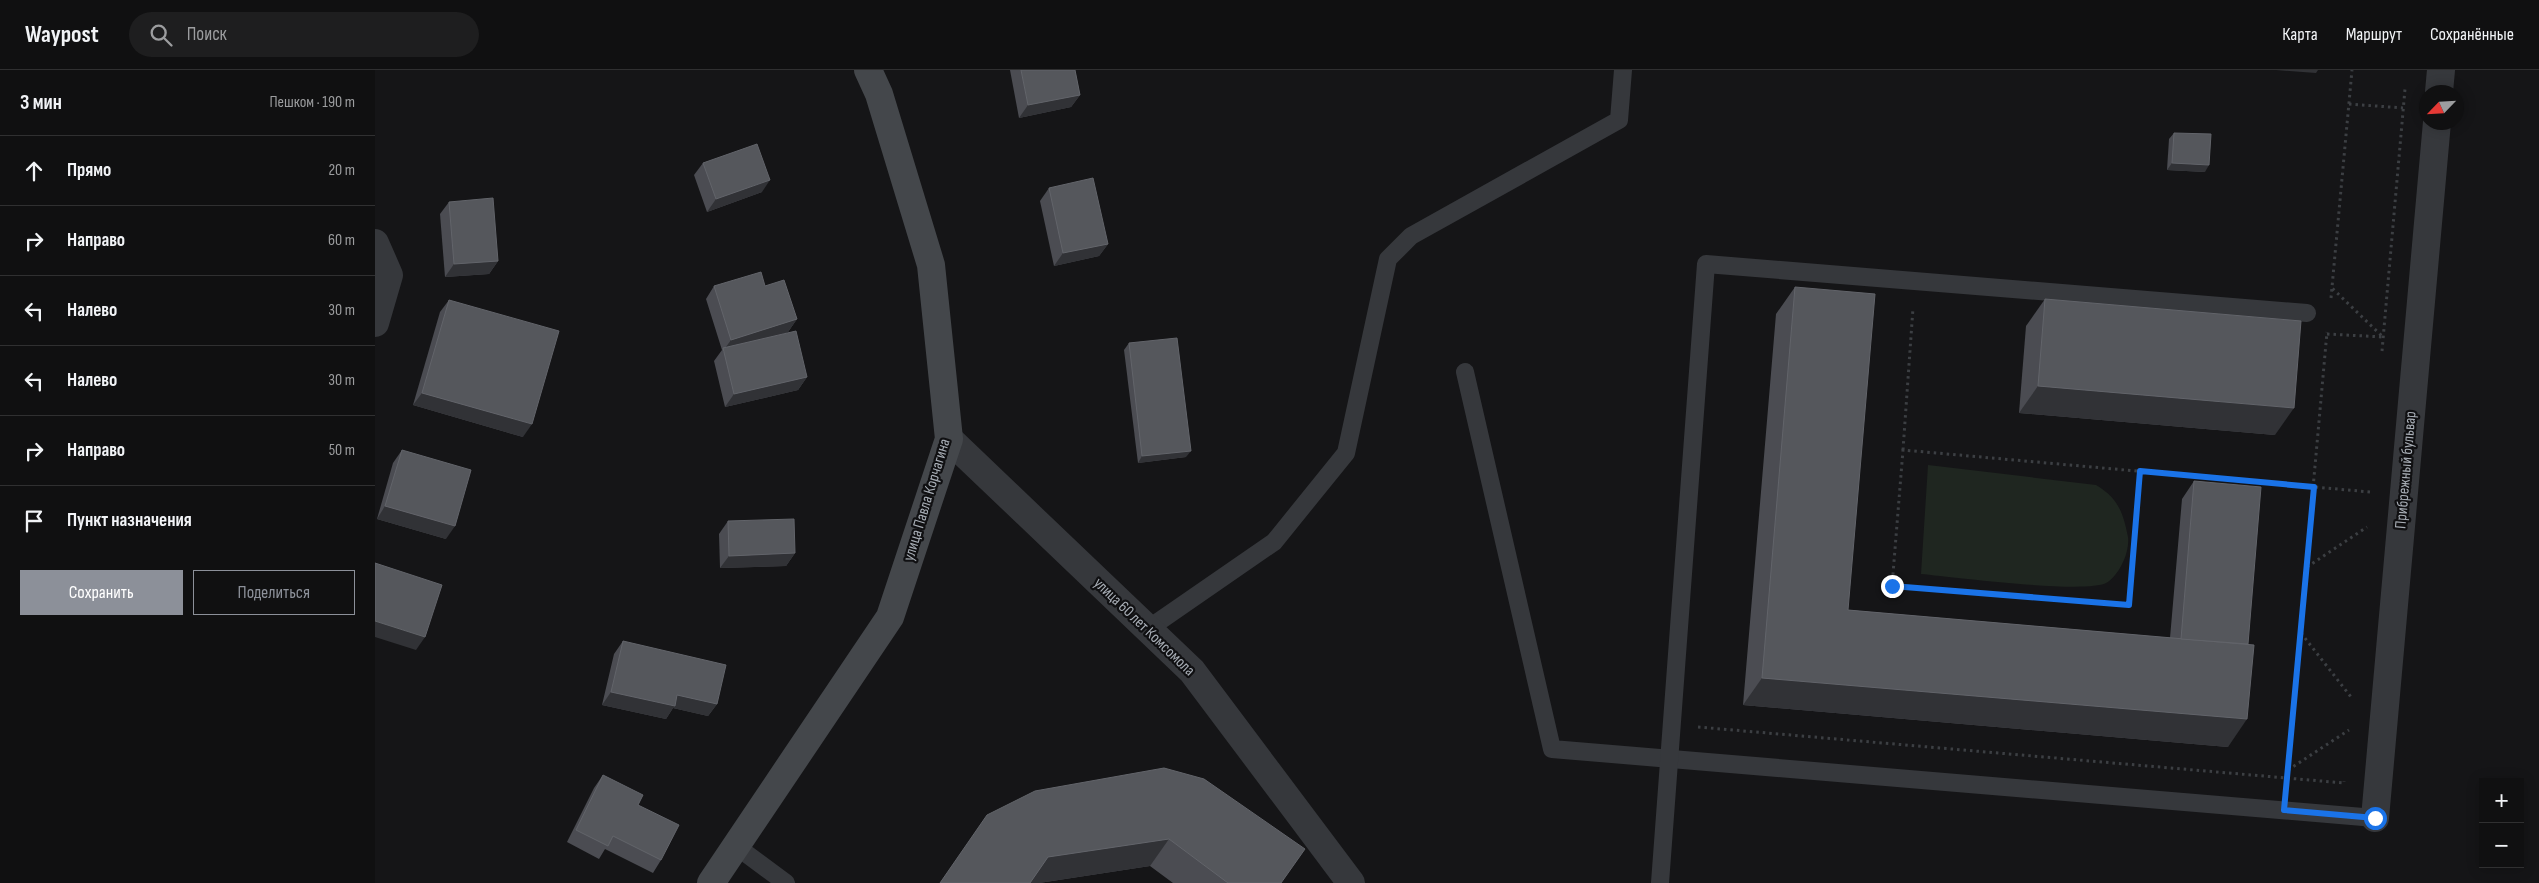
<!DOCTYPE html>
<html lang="ru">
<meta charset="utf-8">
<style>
body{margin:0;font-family:"Sofia Sans Condensed",sans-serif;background:#1e1e1f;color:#f1f3f6}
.controls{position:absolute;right:15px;bottom:15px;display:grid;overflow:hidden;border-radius:0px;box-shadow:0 2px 12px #0003}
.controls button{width:45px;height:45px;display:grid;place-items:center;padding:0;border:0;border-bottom:1px solid #303031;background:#101011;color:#f1f3f6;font:25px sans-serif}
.compass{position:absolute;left:2044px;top:15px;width:45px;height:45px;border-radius:50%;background:#101011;box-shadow:0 2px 12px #0003;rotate:245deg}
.stop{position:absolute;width:15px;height:15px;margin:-11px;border:4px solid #1a73e8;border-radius:50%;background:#fff}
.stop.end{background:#1a73e8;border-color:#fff;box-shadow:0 1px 5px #0008}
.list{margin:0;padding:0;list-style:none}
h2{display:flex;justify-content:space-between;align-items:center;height:65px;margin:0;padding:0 20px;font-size:21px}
h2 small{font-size:16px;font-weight:400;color:#9c9d9f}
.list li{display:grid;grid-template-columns:32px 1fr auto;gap:15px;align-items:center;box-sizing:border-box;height:70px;padding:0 20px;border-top:1px solid #303031}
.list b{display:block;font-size:19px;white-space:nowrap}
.list em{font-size:16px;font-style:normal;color:#9c9d9f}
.actions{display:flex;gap:10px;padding:15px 20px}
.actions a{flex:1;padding:11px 0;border:1px solid #8c9099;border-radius:0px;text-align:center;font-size:18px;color:#8c9099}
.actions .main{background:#8c9099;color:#fff}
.icon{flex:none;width:28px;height:28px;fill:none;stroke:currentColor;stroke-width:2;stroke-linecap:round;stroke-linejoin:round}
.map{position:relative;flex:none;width:2164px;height:813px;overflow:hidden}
header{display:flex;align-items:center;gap:30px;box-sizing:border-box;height:70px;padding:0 25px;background:#101011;border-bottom:1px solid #303031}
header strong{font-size:24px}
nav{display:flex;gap:28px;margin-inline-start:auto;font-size:18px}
.search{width:350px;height:45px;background:#1e1e1f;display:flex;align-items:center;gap:12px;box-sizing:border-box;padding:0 18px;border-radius:28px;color:#9c9d9f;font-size:19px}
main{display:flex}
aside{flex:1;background:#101011}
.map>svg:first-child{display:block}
</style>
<header>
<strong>Waypost</strong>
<div class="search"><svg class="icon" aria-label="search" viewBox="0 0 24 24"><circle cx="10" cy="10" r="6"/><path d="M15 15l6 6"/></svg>Поиск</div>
<nav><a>Карта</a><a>Маршрут</a><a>Сохранённые</a></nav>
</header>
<main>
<aside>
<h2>3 мин<small>Пешком · 190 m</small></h2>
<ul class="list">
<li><svg class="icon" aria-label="ahead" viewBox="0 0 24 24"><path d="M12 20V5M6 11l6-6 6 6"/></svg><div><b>Прямо</b></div><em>20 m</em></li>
<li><svg class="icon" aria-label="right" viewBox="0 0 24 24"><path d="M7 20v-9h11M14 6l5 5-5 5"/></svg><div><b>Направо</b></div><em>60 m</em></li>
<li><svg class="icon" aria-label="left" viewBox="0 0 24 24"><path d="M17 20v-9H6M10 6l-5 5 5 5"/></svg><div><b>Налево</b></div><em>30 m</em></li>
<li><svg class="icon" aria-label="left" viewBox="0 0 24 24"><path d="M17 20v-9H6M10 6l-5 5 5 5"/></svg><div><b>Налево</b></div><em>30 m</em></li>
<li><svg class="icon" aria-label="right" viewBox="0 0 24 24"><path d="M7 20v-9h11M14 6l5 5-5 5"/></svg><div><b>Направо</b></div><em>50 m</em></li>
<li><svg class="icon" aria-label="arrive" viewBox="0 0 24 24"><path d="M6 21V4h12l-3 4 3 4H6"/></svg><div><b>Пункт назначения</b></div></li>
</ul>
<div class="actions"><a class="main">Сохранить</a><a>Поделиться</a></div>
</aside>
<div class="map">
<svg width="2164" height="813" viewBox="0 0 2164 813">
<rect width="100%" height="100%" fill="#151517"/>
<path fill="#1f2620" d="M1553,395L1721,415C1743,428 1748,442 1753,467C1755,482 1744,506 1731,513C1709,524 1578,507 1546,504Z"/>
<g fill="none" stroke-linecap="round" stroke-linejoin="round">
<g stroke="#3c3f43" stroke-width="3" stroke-dasharray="2.5 4" stroke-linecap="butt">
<path d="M1974,34L2028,38"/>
<path d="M1956,228L1977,0"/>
<path d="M1952,264L2008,267L1957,218"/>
<path d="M2007,281L2030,19"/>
<path d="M1528,380L1538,238"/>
<path d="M1765,401L1754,535L1517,516L1528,380L1995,422"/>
<path d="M1932,497L1992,457"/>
<path d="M1926,563L1976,627"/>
<path d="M1323,657L1969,713V711"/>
<path d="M1913,700L1974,660"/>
<path d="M1912,709L1952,262"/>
</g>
<g stroke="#36383c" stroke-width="18">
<path d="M1090,302L1177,679L2000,748"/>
<path d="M773,559L899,472L971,383L1013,189L1036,166L1244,50L1248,0"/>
<path d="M361,776L411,813"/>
<path d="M1285,813L1331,194L1932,243"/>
</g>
<g stroke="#36383c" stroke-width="28">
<path d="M2064,22L2066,0"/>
<path d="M0,173L14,205L0,253"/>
<path d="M574,369L817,601L976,813"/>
<path d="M2000,748L2062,52"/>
</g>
<path stroke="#44474b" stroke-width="28" d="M336,813L515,547L574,369L556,195L504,24L493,0"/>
</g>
<g fill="#4b4c52">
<path d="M635,0H700L705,25L696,37L644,48Z"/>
<path d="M1799,63L1830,102L1792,100L1794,69Z"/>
<path d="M328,93L387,122L332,142L319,105Z"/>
<path d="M674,118L733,174L724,186L679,196L665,131Z"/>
<path d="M74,132L123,191L114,204L70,207L65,144Z"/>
<path d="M339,216H390L422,249L413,262L400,266L432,307L423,320L350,337L339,291L347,280L331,229Z"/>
<path d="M1420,217L1473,540L1795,568L1807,429L1819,411L1873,574L1853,677L1368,635L1401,244Z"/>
<path d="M1670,229L1900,365L1644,343L1651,256Z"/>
<path d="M74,230L148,367L38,335L65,242Z"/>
<path d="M754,273L811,387L763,393L749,280Z"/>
<path d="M27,380L71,469L2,449L18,393Z"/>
<path d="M353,451L420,483L411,496L345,498L344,464Z"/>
<path d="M248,571L342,634L333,646L298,638L291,649L227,635L239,584Z"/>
<path d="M789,698L906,813H798L775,796L664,813H565Z"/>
<path d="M228,705L263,735L286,790L278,803L230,779L224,789L192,772L219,718Z"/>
</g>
<g fill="#313236">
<path d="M1901,0H1943L1941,3Z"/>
<path d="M705,25L696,37L644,48L653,35Z"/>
<path d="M1797,93L1834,95L1830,102L1792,100Z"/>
<path d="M395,110L387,122L332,142L341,129Z"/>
<path d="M733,174L724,186L679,196L688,183Z"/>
<path d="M123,191L114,204L70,207L79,194Z"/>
<path d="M422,249L413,262L349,282L348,281L356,270Z"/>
<path d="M432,307L423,320L350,337L359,324Z"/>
<path d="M1663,316L1919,338L1900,365L1644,343Z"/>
<path d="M47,323L157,354L148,367L38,335Z"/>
<path d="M816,381L811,387L763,393L767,386Z"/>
<path d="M10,436L80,456L71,469L2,449Z"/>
<path d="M420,483L411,496L345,498L354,486Z"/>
<path d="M0,551L50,567L41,580L0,567Z"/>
<path d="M1387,608L1872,649L1853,677L1368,635Z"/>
<path d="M236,622L302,625L342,634L333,646L298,638L291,649L227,635Z"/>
<path d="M794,769L775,796L664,813H655L673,787Z"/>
</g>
<g fill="#55575c" stroke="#62646a">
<path d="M646,0H700L705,25L653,35Z"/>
<path d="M1799,63L1836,64L1834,95L1797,93Z"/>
<path d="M382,74L395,110L341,129L328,93Z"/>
<path d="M718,108L733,174L688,183L674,118Z"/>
<path d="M118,128L123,191L79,194L74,132Z"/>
<path d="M386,202L390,216L409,210L422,249L356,270L339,216Z"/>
<path d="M1420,217L1500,224L1473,540L1879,575L1872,649L1387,608Z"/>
<path d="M1670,229L1926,251L1919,338L1663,316Z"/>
<path d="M74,230L184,261L157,354L47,323Z"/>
<path d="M421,261L432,307L359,324L348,278Z"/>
<path d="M802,268L816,381L767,386L754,273Z"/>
<path d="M27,380L96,400L80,456L10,436Z"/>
<path d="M1819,411L1886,417L1873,574L1806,569Z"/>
<path d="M419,449L420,483L354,486L353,451Z"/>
<path d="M0,493L67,515L50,567L0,551Z"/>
<path d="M248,571L351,595L342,634L302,625L300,636L236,622Z"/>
<path d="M789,698L829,709L930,779L906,813H853L794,769L673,787L655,813H565L612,745L660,721Z"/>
<path d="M228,705L268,725L263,735L304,755L286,790L238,766L233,776L201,760Z"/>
</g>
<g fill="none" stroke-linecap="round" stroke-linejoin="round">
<path stroke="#1a73e8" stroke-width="6" d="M1517,516L1754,535L1765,401L1939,417L1909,740L2000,748"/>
</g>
<g text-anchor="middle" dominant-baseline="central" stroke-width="4.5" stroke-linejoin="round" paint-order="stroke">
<g font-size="16" fill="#a8aeb6" stroke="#101012">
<text transform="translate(2031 400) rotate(-85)">Прибрежный бульвар</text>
<text transform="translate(552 430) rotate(-73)">улица Павла Корчагина</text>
<text transform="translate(769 557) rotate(44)">улица 60 лет Комсомола</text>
</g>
</g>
</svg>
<div class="controls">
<button>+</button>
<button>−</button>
</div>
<svg class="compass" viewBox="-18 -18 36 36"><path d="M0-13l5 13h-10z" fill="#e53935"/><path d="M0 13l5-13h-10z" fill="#9c9d9f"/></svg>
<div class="stop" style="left:2000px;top:748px"></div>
<div class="stop end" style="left:1517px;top:516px"></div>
</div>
</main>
